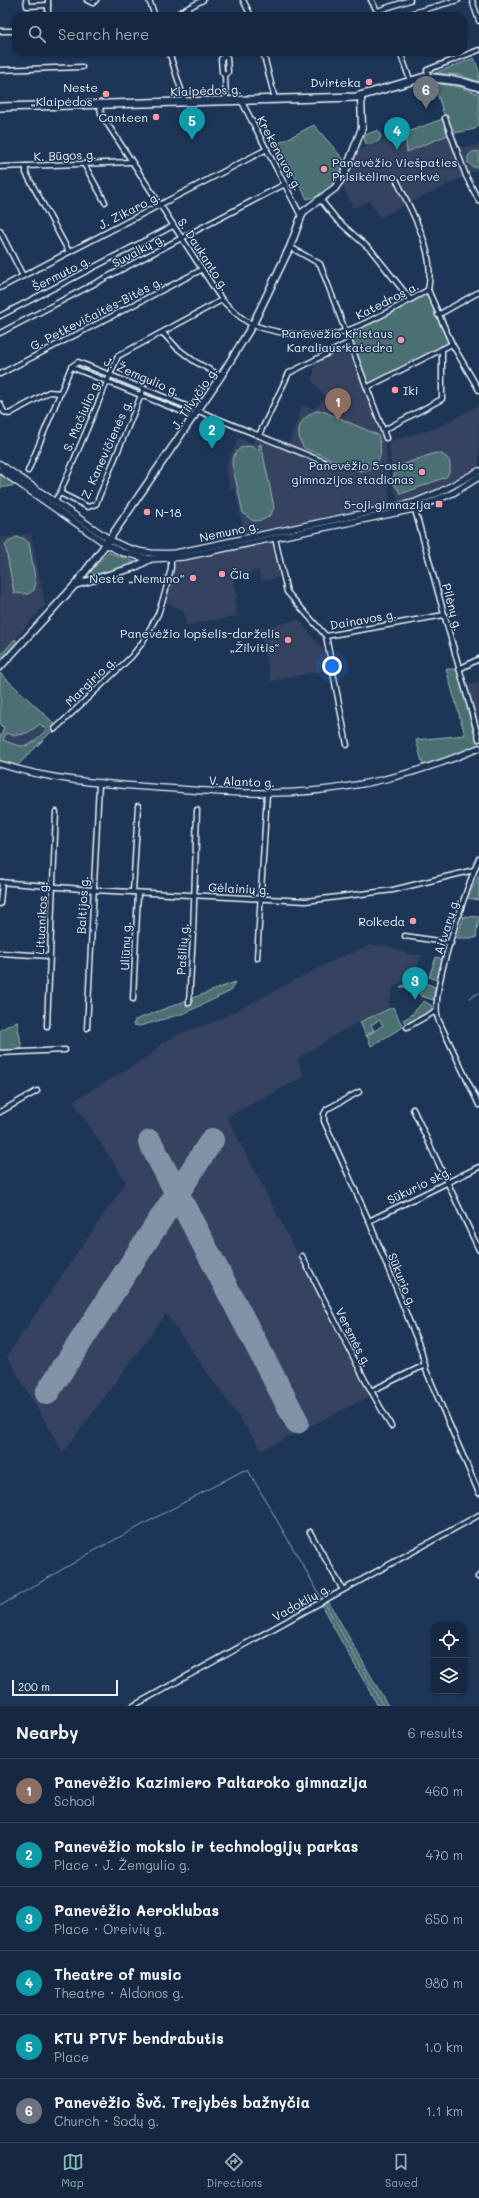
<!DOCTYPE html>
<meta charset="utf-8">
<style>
body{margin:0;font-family:Mali,sans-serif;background:#23344c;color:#f1f3f6}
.controls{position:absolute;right:12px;bottom:12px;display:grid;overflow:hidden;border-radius:8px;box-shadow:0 1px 3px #0004}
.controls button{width:36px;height:36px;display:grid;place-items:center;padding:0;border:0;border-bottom:1px solid #35445a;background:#162841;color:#f1f3f6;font:20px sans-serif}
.scale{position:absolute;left:12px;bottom:10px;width:106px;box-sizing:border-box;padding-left:4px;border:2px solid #e8f1f8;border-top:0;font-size:11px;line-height:14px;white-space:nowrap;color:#e8f1f8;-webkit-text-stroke:3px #1d3557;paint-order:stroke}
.you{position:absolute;left:332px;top:666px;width:14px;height:14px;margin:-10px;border:3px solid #fff;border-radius:50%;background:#1a73e8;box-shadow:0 0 0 6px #1a73e833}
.badge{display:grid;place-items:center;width:26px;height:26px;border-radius:50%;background:#8bbbb9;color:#fff;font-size:13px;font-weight:700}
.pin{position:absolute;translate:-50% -33px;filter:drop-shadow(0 1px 2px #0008)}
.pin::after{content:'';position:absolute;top:21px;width:14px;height:12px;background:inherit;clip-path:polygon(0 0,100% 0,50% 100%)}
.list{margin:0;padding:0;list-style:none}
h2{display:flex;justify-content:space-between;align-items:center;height:52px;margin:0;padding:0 16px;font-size:17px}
h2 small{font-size:13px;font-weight:400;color:#9ea6b1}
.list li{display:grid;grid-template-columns:26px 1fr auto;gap:12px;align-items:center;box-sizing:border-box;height:64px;padding:0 16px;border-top:1px solid #35445a}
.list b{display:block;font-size:15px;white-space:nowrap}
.list p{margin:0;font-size:13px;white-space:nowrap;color:#9ea6b1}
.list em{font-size:13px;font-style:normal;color:#9ea6b1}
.icon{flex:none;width:22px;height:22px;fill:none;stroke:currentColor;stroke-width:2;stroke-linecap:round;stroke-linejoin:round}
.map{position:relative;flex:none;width:479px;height:1706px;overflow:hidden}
.search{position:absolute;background:#162841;box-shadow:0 1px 3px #0004;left:12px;right:12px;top:12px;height:44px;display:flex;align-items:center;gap:10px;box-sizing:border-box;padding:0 14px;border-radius:12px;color:#9ea6b1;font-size:15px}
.sheet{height:436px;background:#162841}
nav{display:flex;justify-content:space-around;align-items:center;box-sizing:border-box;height:56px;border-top:1px solid #35445a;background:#162841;font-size:11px;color:#9ea6b1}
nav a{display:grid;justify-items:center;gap:2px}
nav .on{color:#8bbbb9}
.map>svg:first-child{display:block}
</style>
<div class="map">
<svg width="479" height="1706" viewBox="0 0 479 1706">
<rect width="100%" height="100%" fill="#1d3557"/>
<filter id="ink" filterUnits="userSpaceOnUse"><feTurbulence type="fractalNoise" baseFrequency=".025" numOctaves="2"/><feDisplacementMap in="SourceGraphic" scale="8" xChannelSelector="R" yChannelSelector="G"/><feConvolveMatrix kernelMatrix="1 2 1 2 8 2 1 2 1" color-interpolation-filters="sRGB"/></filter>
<g filter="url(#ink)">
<g fill="#344360">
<path d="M405,133L407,152L450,134L466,176L380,217L370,201L353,208L341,182L353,152Z"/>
<path d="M479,145V171L468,173L458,148Z"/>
<path d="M349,345L383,433L386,449L390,506L245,537L235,489H230L226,467L238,438L252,443L255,438L286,450L303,405L314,409L326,397L311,380L314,373V362Z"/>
<path d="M479,405V468L456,482L416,499L400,504L393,488L389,441L437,428Z"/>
<path d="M31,533L45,605L0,656V537L3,538Z"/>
<path d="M273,541L281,577L261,581L259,570L233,575L237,597L234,600L237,616L186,625L184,612L165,601L174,564L178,560Z"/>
<path d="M299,620L324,651L327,670L271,681L259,628Z"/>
<path d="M479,681V731L466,687Z"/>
<path d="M40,724L46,730L31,745L19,747L3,740L6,732L15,736L30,732Z"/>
<path d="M371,945L387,946L412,955H422L412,977L393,987L389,1007L343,1030L298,1059L304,1077L227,1117L352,1360L372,1395L262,1450L166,1314L63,1453L7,1356L126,1182L73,1101L149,1056L162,1043L181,1033L216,1021L340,957Z"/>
</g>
<g fill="#4b7072" stroke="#9ab0b5" fill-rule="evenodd">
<path d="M474,58L479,71V82L460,75L435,73Z"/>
<path d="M434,83L460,87L479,94V125L475,129L450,134L407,152L405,133L445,118Z"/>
<path d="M314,125L345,161C337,182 330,194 307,199L277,144Z"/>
<path d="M378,130L381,137L379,141L368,145L366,144L363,136Z"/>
<path d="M479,151V167H473L468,163V156L472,152Z"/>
<path d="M428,290L452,344L368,387L346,332Z"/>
<path d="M146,391L182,405L183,408L180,409L145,395Z"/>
<path d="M317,411H323L378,435C384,452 381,470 360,471L304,448C293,432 300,417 317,411Z"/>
<path d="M261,444L274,507C271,518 264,521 253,521L243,513L232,464C233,449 246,441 259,450V445Z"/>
<path d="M435,453C449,453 455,466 446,477L401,494L393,482L395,470L401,465Z"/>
<path d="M0,473L17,485L0,488Z"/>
<path d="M16,537L23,538L29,543L36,583L34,590L28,594L14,593L5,544Z"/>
<path d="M108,552L137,563L89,578L86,577Z"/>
<path d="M15,639L19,643L0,663V656Z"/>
<path d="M446,669H459L479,739V748L424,769L416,740L465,735Z"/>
<path d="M0,673L57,726L14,769L0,764V738L4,727L0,726ZM40,724L46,730C28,748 27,750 3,740L6,733C20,738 29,733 40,724Z"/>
<path d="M479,875V900L467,898Z"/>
<path d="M464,916L479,917L476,938H456Z"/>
<path d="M436,957L443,959L437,980L429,977Z"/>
<path d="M416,979L435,987L433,1000L421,996L418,992L410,994L406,987H400Z"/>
<path d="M235,982L231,991L185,1013L140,1026L133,1025L135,1020Z"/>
<path d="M424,1001L432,1006L431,1011L407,1024L403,1020L410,1016Z"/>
<path d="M393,1007L403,1027L371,1046L367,1036L383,1025L379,1020L371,1025L374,1030L366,1036L360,1022Z"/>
<path d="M17,1021L22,1049L0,1051V1030Z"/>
<path d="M327,1599L388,1706H378L320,1603Z"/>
</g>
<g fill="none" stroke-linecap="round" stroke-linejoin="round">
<g stroke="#8da2ba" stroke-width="1">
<path d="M469,998L479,993"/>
<path d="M326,1605L383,1706"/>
<path d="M0,1606L92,1552L242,1471L248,1470L321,1597"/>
</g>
<g stroke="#8293a8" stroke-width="24">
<path d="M150,1142L297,1422"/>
<path d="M47,1393L212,1140"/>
</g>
<defs>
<g id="street">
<path d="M26,0L27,6L48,5"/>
<path d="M48,0V16"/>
<path d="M87,0L93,3L96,0"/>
<path d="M149,0L155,16"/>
<path d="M243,0L251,16"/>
<path d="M371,0L380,16"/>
<path d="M472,0L479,21"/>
<path d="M377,11L410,0"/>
<path d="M173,16L203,0"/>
<path d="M402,16L458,0"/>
<path d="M0,31H16"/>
<path d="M169,52L185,102"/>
<path d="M263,52L275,99"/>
<path d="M400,52L410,80"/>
<path d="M0,70L82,67"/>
<path d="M225,76L222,72L221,59L224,56L227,57L228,72L225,76L226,101"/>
<path d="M429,79L427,70L479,50"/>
<path d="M241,100L301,216"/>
<path d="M100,105L101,114L222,300C232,310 243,321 256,326C279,334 323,340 346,331C375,321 402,304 428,290"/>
<path d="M445,118L466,176L479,201"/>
<path d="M84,164L105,202"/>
<path d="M26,166V173L69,252"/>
<path d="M0,167L131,162"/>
<path d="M397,181C413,215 436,251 428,290"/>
<path d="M320,199L337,220L371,250L410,299"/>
<path d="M0,231L23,276"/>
<path d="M290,247L320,264L386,438"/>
<path d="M0,288L267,149"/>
<path d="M428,290L452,344L479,390"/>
<path d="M438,315L479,292"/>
<path d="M0,316L173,226"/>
<path d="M0,333L285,184"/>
<path d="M163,333L177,348L194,361L221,376"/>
<path d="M71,367L195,417"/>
<path d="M0,374L201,270"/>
<path d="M368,387L452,344"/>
<path d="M0,404L4,412L9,414L49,392L61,393"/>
<path d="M384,430L442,399V349"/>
<path d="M259,435L289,373L350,342"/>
<path d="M28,471L71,367L78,362L329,464"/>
<path d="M60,493L88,507L96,504L144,388"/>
<path d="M54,502L60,493L118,356L222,300"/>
<path d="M413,503L479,739"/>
<path d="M275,538L287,592L326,636L444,615"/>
<path d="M326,636L347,745"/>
<path d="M459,669L479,659"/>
<path d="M55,729L131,657L142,643L158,614L165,593L171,568V559"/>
<path d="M479,858C467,889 429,991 438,1019L479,1105"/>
<path d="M0,882L93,890L306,901L393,890L474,870"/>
<path d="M133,892L138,806"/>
<path d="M0,904L2,882"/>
<path d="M405,936L451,943"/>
<path d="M0,953L49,956"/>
<path d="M257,958L267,793"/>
<path d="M133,999L138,893"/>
<path d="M189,1003L193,935L197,810"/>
<path d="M47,1026L56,812"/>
<path d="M407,1027L436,1011"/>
<path d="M87,1028L99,784"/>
<path d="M0,1053L65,1050"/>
<path d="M359,1092L327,1109L324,1114V1121L369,1221L421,1350L426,1370L479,1493"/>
<path d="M413,1109L479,1250"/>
<path d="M0,1112L37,1091"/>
<path d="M369,1221L479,1167"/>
<path d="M302,1256L365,1380L391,1426"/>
<path d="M371,1391L425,1365"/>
<path d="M310,1532L343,1590"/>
<path d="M478,1577L479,1576"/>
<path d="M133,1706L479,1515"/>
</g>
<g id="secondary">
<path d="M0,464L109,539C131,552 151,555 176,553L413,503L440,492L479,471"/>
<path d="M0,470L106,544L121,552L150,559L183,557L414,509L453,493L479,477"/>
<path d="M0,764C53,781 106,784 161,788C196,790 232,794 267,793C341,793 411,777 479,748"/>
</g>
<g id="primary">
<path d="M75,585L135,567L150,559"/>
<path d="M0,667L75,585L106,544L221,376L253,324L290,247L303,212L335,188L344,175L362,128L361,96"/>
</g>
<path id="highway" d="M0,107L356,97L425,77L459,81L479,87"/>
</defs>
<use href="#street" stroke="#e8f1f8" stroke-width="7"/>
<use href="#secondary" stroke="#e8f1f8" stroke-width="8"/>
<use href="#primary" stroke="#e8f1f8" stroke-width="9"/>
<use href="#highway" stroke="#e8f1f8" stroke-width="10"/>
<use href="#street" stroke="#1d3557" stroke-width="4"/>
<use href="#secondary" stroke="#1d3557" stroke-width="5.5"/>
<use href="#primary" stroke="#1d3557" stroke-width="6"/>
<use href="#highway" stroke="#1d3557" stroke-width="7"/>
</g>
</g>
<g fill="#ff9aa2" stroke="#1d3557" stroke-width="1.5">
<circle cx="369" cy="82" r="4"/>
<circle cx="106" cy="94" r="4"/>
<circle cx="156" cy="117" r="4"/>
<circle cx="324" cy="169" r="4"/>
<circle cx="401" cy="340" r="4"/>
<circle cx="395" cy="390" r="4"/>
<circle cx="422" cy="472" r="4"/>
<rect x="435" y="500" width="8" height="8" rx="2"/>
<circle cx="147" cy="512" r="4"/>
<circle cx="222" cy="574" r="4"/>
<circle cx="193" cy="578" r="4"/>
<circle cx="288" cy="640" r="4"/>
<circle cx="413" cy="921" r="4"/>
</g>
<g text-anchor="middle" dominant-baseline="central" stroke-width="3" stroke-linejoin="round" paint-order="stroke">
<g font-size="12" fill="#e8f1f8" stroke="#1d3557" text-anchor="end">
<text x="361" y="82">Dvirteka</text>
<text x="98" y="87">Neste<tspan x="98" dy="14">„Klaipėdos“</tspan></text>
<text x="148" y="117">Canteen</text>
<text x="332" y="162" text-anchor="start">Panevėžio Viešpaties<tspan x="332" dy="14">Prisikėlimo cerkvė</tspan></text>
<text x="393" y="333">Panevėžio Kristaus<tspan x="393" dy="14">Karaliaus katedra</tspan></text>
<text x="403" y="390" text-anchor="start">Iki</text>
<text x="414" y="465">Panevėžio 5-osios<tspan x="414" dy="14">gimnazijos stadionas</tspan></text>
<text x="431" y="504">5-oji gimnazija</text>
<text x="155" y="512" text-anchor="start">N-18</text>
<text x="230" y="574" text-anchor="start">Čia</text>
<text x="185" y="578">Neste „Nemuno“</text>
<text x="280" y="633">Panevėžio lopšelis-darželis<tspan x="280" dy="14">„Žilvitis“</tspan></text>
<text x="405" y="921">Rolkeda</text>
</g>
<g font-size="12" fill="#e8f1f8" stroke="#1d3557">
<text transform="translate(206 90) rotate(-2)">Klaipėdos g.</text>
<text transform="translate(280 153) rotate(62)">Krekenavos g.</text>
<text transform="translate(65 155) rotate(-2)">K. Būgos g.</text>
<text transform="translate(129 210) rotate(-27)">J. Zikaro g.</text>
<text transform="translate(138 250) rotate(-28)">Suvalkų g.</text>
<text transform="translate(204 254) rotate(57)">S. Daukanto g.</text>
<text transform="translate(61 273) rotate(-27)">Šermuto g.</text>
<text transform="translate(387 300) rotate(-27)">Katedros a.</text>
<text transform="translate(96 313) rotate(-27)">G. Petkevičaitės-Bitės g.</text>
<text transform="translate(142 376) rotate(23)">J. Žemgulio g.</text>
<text transform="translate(194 398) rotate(-56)">J. Tilvyčio g.</text>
<text transform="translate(81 415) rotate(-67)">S. Mačiulio g.</text>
<text transform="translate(106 449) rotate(-66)">Z. Kanevičienės g.</text>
<text transform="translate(229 531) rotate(-12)">Nemuno g.</text>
<text transform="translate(453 607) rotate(75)">Pilėnų g.</text>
<text transform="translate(363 619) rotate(-10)">Dainavos g.</text>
<text transform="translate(90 681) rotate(-44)">Margirio g.</text>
<text transform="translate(242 781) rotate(2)">V. Alanto g.</text>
<text transform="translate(239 888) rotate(3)">Gėlainių g.</text>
<text transform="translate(82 905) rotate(-87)">Baltijos g.</text>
<text transform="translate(41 918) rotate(-87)">Lituanikos g.</text>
<text transform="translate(446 926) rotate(-73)">Aitvarų g.</text>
<text transform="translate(125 946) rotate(-88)">Uliūnų g.</text>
<text transform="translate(182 949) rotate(-86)">Pašilių g.</text>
<text transform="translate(419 1185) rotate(-26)">Sūkurio skg.</text>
<text transform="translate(403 1280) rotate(68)">Sūkurio g.</text>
<text transform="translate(354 1337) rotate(63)">Versmės g.</text>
<text transform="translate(301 1602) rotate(-29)">Vadoklių g.</text>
</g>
</g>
</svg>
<div class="controls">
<button><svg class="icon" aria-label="locate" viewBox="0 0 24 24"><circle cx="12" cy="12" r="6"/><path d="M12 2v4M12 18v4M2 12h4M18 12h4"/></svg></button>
<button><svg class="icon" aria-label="layers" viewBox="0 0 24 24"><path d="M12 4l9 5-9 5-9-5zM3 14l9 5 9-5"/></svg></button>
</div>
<div class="scale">200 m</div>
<div class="you"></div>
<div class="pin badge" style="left:338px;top:421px;background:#8d6e63">1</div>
<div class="pin badge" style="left:212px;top:449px;background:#0f9aa8">2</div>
<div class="pin badge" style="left:415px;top:1000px;background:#0f9aa8">3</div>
<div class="pin badge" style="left:397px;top:150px;background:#0f9aa8">4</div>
<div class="pin badge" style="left:192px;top:140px;background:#0f9aa8">5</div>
<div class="pin badge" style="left:426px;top:109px;background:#6b7280">6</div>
<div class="search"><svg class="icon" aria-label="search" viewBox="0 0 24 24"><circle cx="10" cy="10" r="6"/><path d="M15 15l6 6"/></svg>Search here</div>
</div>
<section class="sheet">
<h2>Nearby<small>6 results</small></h2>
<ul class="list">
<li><span class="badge" style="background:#8d6e63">1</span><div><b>Panevėžio Kazimiero Paltaroko gimnazija</b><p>School</p></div><em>460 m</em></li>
<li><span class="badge" style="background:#0f9aa8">2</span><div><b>Panevėžio mokslo ir technologijų parkas</b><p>Place · J. Žemgulio g.</p></div><em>470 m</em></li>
<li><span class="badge" style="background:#0f9aa8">3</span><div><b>Panevėžio Aeroklubas</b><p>Place · Oreivių g.</p></div><em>650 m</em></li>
<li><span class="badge" style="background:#0f9aa8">4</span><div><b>Theatre of music</b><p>Theatre · Aldonos g.</p></div><em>980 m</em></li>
<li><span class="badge" style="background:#0f9aa8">5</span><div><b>KTU PTVF bendrabutis</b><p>Place</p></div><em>1.0 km</em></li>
<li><span class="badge" style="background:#6b7280">6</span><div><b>Panevėžio Švč. Trejybės bažnyčia</b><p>Church · Sodų g.</p></div><em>1.1 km</em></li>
</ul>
</section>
<nav>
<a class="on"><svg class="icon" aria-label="map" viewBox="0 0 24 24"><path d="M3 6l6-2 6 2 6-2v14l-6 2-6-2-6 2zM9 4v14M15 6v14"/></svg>Map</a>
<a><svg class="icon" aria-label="directions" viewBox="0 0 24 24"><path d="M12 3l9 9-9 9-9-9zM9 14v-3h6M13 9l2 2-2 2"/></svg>Directions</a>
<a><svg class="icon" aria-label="saved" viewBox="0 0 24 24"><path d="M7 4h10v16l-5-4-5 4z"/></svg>Saved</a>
</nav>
